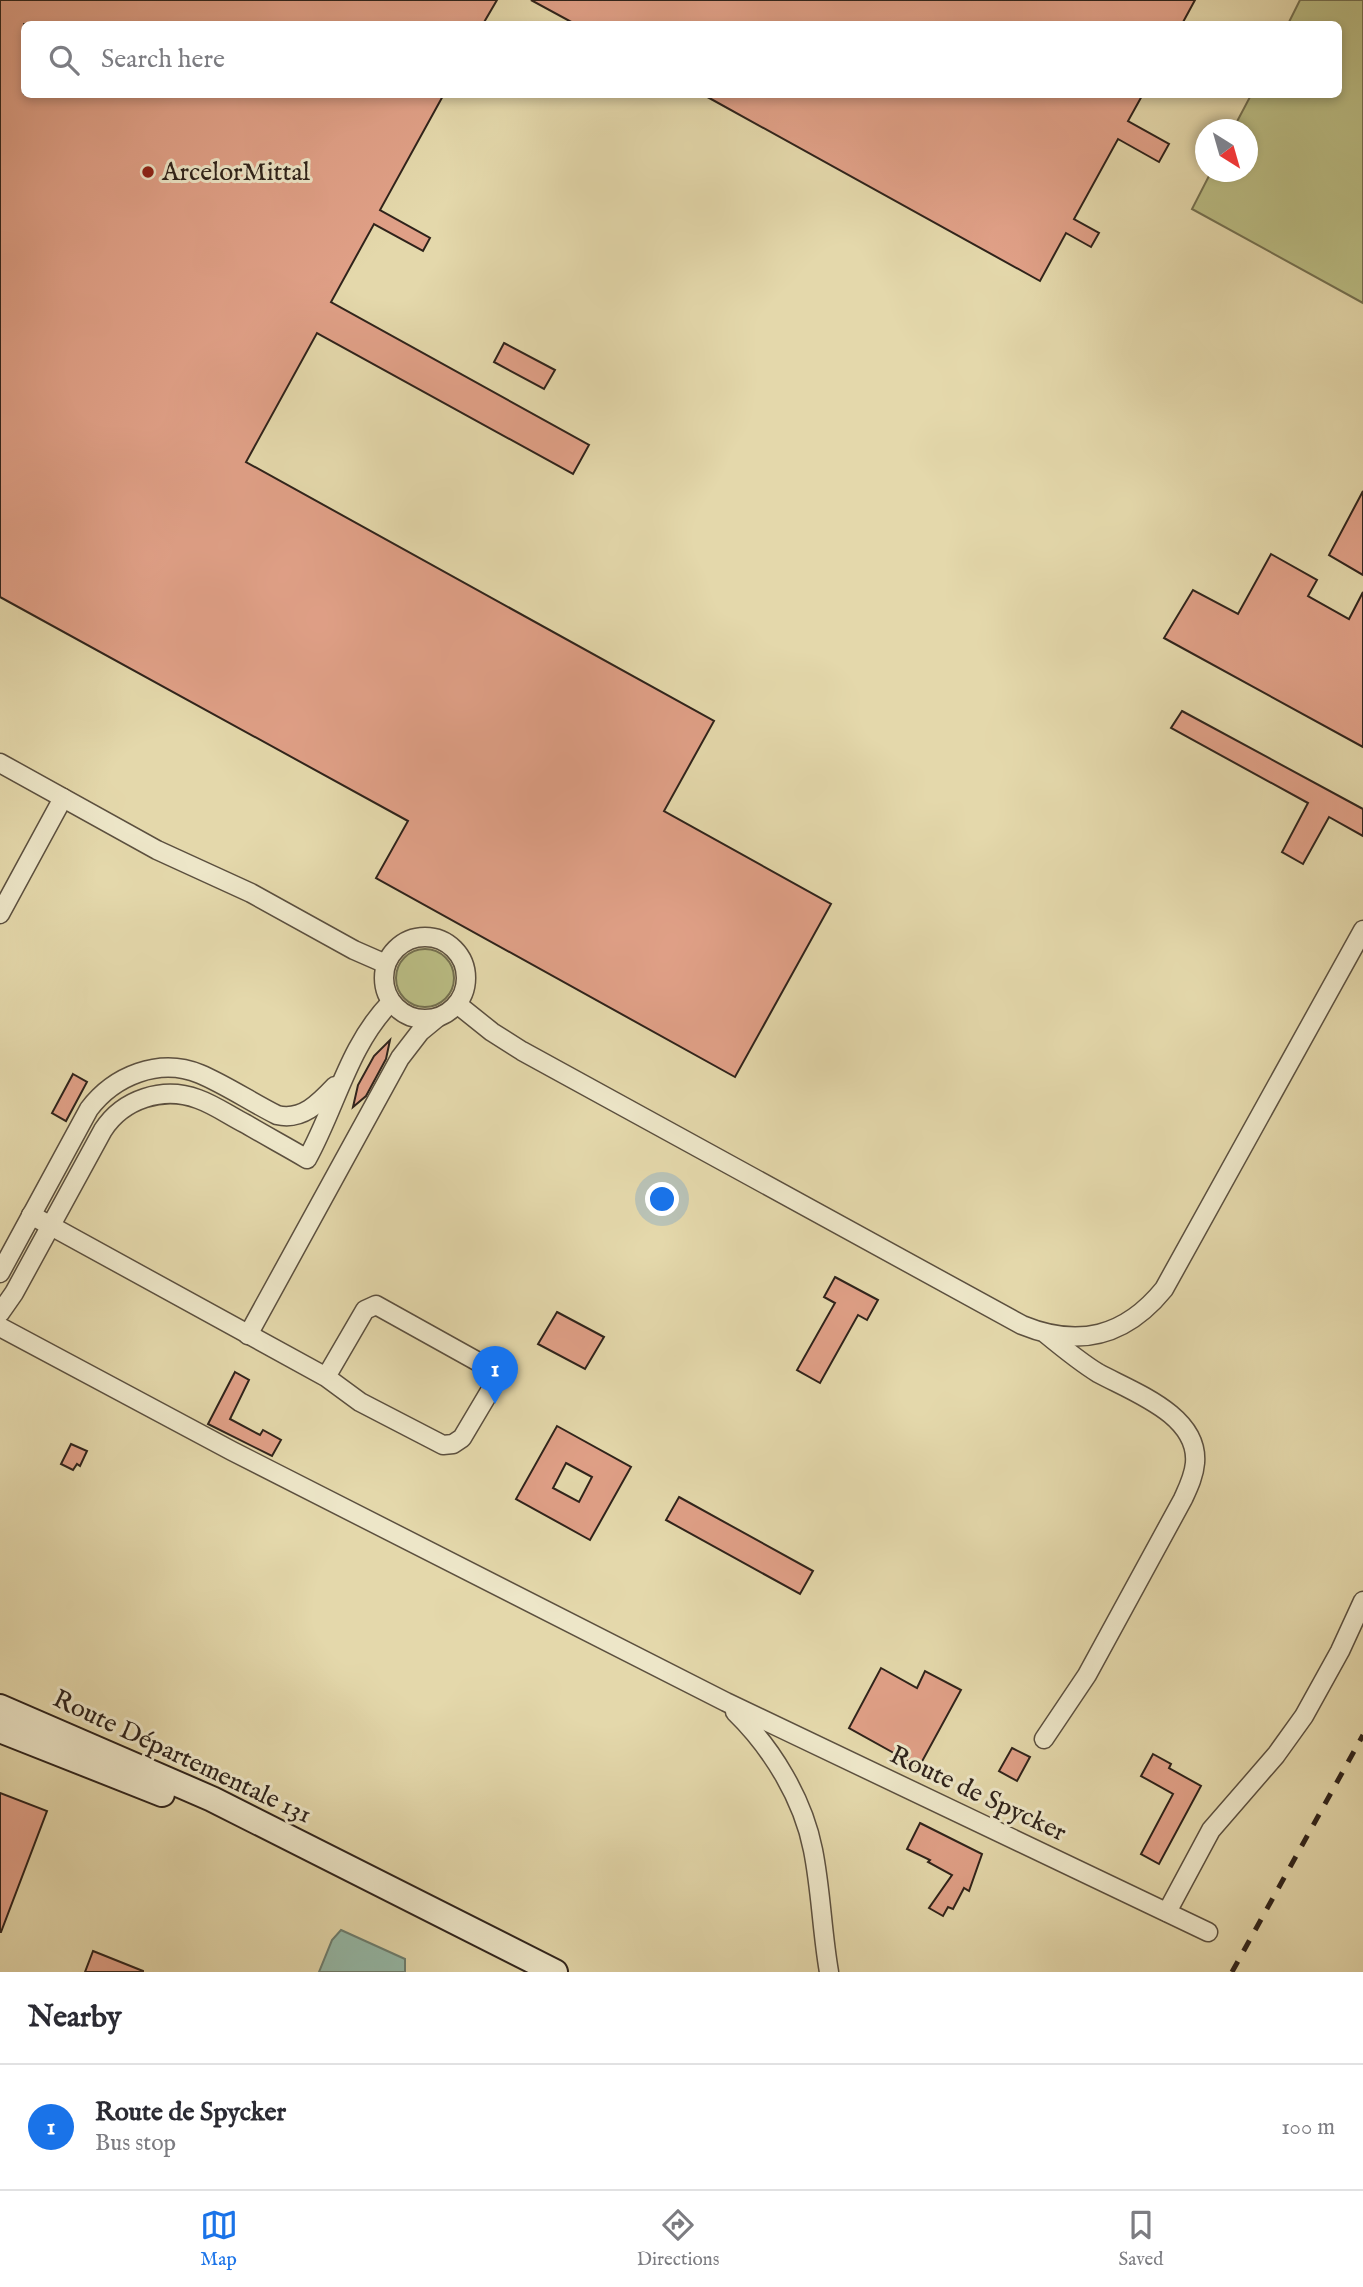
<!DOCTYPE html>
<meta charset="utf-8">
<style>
body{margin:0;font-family:"IM FELL English",serif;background:#f7f7f7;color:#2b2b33}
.compass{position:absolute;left:1195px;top:119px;width:63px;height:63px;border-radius:50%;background:#fff;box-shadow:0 4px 10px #0003;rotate:143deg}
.you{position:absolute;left:663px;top:1200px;width:24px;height:24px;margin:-18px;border:5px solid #fff;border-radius:50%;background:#1a73e8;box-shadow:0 0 0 10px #1a73e833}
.badge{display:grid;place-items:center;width:46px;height:46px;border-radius:50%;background:#1a73e8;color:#fff;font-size:23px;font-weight:700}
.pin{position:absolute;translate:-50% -58px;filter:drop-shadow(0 2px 4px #0008)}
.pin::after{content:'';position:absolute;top:37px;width:24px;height:21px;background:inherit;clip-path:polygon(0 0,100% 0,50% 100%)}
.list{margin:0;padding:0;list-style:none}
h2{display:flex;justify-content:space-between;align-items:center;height:91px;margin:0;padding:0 28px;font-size:30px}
h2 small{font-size:23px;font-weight:400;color:#7c7c81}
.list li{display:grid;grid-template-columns:46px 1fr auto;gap:21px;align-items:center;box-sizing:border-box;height:126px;padding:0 28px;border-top:2px solid #e1e1e2}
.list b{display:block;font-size:26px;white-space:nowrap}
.list p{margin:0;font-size:23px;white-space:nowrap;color:#7c7c81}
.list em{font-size:23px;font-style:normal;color:#7c7c81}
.icon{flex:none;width:38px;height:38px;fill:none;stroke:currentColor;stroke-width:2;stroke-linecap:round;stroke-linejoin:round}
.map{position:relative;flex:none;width:1363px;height:1972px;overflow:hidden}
.search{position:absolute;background:#fff;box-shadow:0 4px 10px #0003;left:21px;right:21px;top:21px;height:77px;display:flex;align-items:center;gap:18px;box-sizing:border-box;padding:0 24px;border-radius:10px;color:#7c7c81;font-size:26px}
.sheet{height:217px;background:#fff}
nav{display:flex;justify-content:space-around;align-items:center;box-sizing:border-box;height:98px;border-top:2px solid #e1e1e2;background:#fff;font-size:19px;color:#7c7c81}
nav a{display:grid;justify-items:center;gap:4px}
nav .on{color:#1a73e8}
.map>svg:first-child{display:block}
</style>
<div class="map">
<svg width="1363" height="1972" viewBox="0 0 1363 1972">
<rect width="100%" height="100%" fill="#e4d8ab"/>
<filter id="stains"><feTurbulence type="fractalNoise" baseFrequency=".00286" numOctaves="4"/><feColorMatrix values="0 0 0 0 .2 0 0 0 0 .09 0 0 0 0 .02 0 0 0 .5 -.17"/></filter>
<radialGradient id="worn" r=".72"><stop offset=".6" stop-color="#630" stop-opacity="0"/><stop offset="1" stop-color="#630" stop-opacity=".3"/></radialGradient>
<g fill="#babd84" stroke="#747050" stroke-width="2">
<path d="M1300,0H1363V303L1192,209L1211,172H1248V130L1233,129L1251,95L1338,94V24H1288Z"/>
<circle cx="425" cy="978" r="29"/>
</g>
<path fill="#95baa9" stroke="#6c7e70" stroke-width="2" d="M341,1930L405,1959V1972H319L332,1940Z"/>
<g fill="#e0a087" stroke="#2f231b" stroke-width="2" fill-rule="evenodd">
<path d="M0,0H497L483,24H24V94H444L380,210L430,238L423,251L374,224L331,302L589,445L573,474L317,333L246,462L714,721L664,811L831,904L735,1077L376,878L408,821L0,597Z"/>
<path d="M531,0H1195L1182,24H575Z"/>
<path d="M702,94H1143L1128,121L1169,144L1159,162L1118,139L1074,219L1099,233L1091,247L1066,233L1040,281Z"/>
<path d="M504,343L555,370L544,389L494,362Z"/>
<path d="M1363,491V575L1329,555Z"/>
<path d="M1271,554L1317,580L1308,596L1349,619L1363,592V747L1164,638L1193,590L1238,614Z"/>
<path d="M1182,711L1363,809V836L1329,817L1303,864L1282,852L1308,803L1171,728Z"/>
<path d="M390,1040L386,1059L366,1096L353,1107L358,1085L374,1056Z"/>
<path d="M73,1074L87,1082L66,1121L52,1113Z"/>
<path d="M835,1277L878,1300L867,1320L858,1315L820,1383L797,1370L835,1303L824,1297Z"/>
<path d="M557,1312L604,1337L585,1369L538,1344Z"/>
<path d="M235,1372L249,1380L230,1419L260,1435L263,1430L281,1440L272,1456L208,1424Z"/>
<path d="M557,1426L631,1467L590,1540L516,1499ZM566,1463L592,1477L579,1502L553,1488Z"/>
<path d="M71,1444L87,1451L80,1466L77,1464L73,1470L61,1464Z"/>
<path d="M679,1497L813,1571L800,1594L666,1520Z"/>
<path d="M881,1668L917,1688L925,1671L961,1690L919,1767L849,1728Z"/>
<path d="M1012,1748L1030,1757L1017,1781L999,1771Z"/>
<path d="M1153,1754L1171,1764L1169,1768L1201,1786L1159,1864L1141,1854L1173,1794L1141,1776Z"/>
<path d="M0,1793L47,1811L1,1932H0Z"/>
<path d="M920,1823L982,1854L969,1891L964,1888L953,1909L948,1907L943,1916L929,1908L952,1875L928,1862L930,1860L907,1849Z"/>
<path d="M93,1951L143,1971V1972H85Z"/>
</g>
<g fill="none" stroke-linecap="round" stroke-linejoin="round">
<defs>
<g id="street">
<path d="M0,763L157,850L251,893L354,950L386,964"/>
<path d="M0,914L63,798"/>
<circle cx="425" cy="978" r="41"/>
<path d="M457,1004L492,1032L522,1051L1022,1325C1078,1348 1125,1337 1164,1289L1363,930"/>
<path d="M31,1215L326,1377L360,1402L443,1445L453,1444L462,1438L500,1374L376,1305L365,1310L326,1377"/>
<path d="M0,1273L89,1109C114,1076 159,1057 200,1074C226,1085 251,1102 277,1115C302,1121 319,1103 335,1086"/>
<path d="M0,1313L14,1293L103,1130C123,1099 163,1086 198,1099C215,1105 230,1116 246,1124C266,1136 287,1147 307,1159C336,1107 348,1046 391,1002"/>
<path d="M0,1327L232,1451L726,1702L1208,1932"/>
<path d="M248,1335L400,1058L420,1032L437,1018"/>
<path d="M735,1712C772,1748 803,1799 813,1850C821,1890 822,1932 829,1972"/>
<path d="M1044,1739L1087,1675L1183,1499C1188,1488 1194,1476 1195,1463C1199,1415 1133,1392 1098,1373C1080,1362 1063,1348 1046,1334"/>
<path d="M1167,1912L1211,1830L1276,1755L1304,1716L1340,1651L1363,1601"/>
</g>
<g id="secondary">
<path d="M0,1707L212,1799L555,1972"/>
<path d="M0,1730L162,1794"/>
</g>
</defs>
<use href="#street" stroke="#5c503f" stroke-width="21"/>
<use href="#secondary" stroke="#2f231b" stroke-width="28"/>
<use href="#street" stroke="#ede6c8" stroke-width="18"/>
<use href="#secondary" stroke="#ede6c8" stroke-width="24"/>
<path stroke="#2f231b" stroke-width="5" stroke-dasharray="12 12" stroke-linecap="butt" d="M1232,1972L1363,1735"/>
</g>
<circle fill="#8f2418" stroke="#ede6c8" stroke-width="2.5" cx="148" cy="172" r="7"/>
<g text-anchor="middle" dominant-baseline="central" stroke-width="6" stroke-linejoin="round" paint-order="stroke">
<g font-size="26" fill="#2f231b" stroke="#ede6c8" text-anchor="start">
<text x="162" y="172">ArcelorMittal</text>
</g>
<g font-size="26" fill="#2f231b" stroke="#ede6c8">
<text transform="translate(182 1757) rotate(25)">Route Départementale 131</text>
<text transform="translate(978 1794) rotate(25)">Route de Spycker</text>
</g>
</g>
<rect width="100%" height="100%" filter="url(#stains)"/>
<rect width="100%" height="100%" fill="url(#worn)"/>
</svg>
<svg class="compass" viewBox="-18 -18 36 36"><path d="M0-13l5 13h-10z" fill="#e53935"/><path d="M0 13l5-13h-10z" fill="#7c7c81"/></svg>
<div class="you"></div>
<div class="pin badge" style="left:495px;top:1404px">1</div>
<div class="search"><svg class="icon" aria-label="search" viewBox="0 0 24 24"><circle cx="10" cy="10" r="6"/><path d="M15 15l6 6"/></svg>Search here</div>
</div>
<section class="sheet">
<h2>Nearby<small></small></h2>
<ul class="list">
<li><span class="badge">1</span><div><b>Route de Spycker</b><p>Bus stop</p></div><em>100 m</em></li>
</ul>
</section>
<nav>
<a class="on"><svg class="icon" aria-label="map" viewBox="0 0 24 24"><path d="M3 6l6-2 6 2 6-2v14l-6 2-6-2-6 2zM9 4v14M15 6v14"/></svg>Map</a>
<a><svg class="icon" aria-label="directions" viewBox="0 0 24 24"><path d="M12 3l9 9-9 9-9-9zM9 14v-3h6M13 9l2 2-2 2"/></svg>Directions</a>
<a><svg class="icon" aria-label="saved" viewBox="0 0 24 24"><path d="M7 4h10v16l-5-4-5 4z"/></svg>Saved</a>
</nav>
